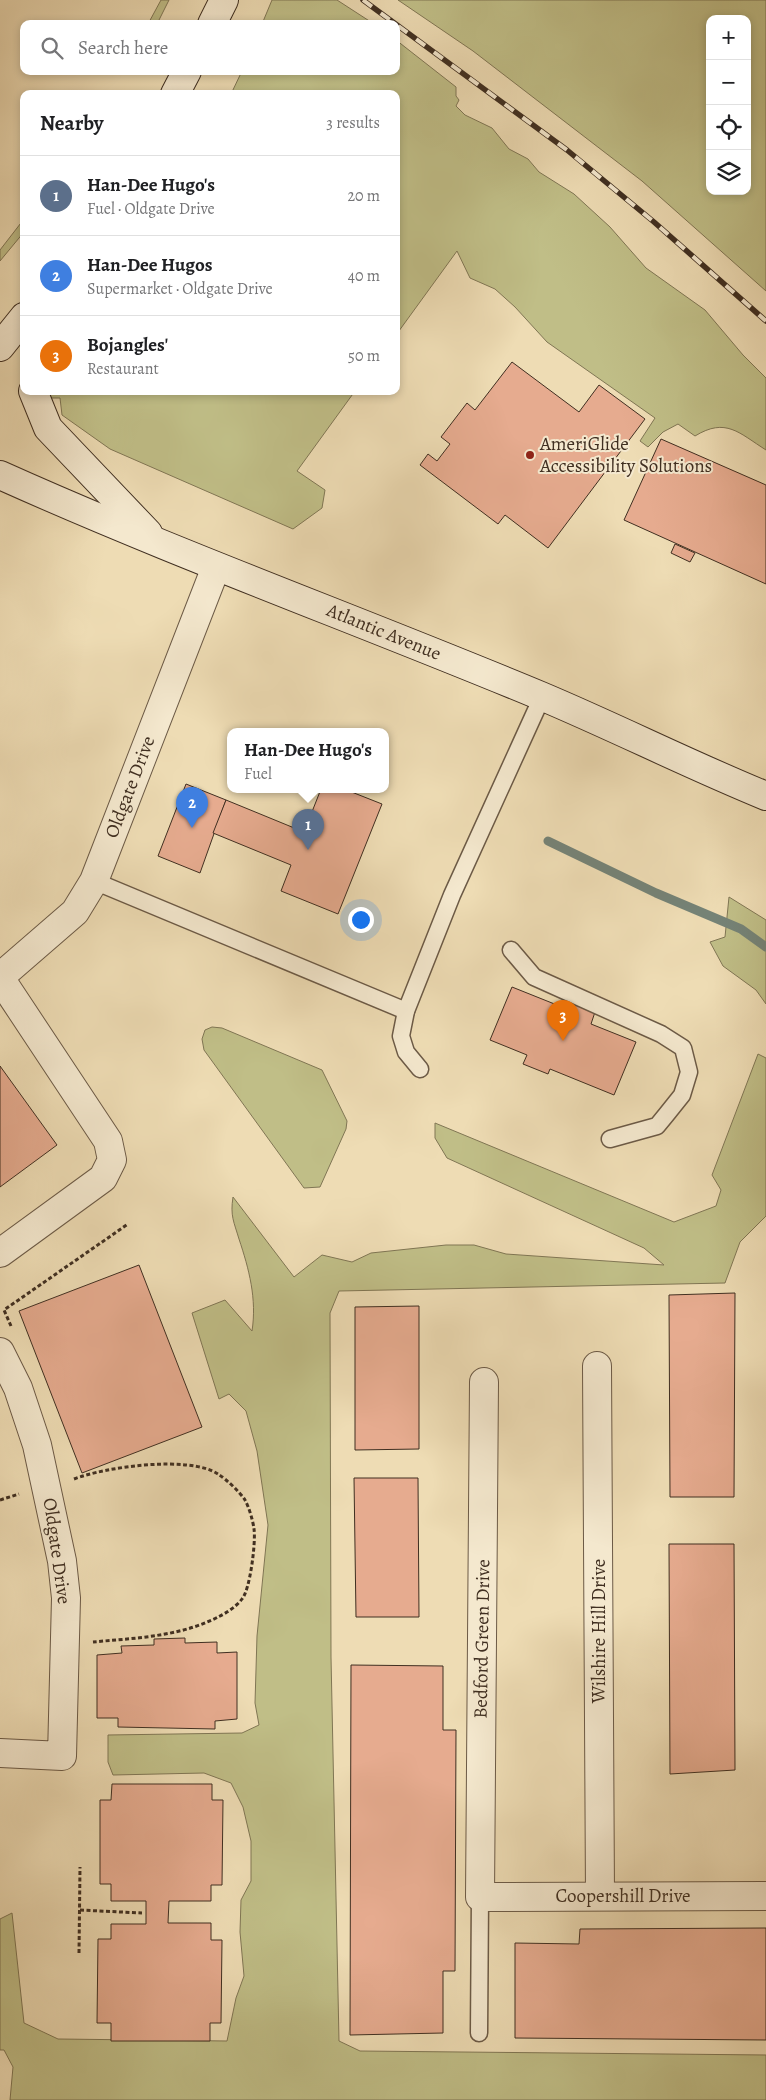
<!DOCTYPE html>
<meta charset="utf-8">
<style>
body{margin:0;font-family:Alegreya,serif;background:#f2f2f2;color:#202124}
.controls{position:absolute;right:15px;top:15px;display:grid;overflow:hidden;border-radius:10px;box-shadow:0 2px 8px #0003}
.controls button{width:45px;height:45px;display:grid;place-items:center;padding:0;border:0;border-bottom:1px solid #e0e0e0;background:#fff;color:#202124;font:25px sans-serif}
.you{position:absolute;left:360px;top:919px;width:18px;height:18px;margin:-12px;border:4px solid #fff;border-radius:50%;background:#1a73e8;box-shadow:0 0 0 8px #1a73e833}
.badge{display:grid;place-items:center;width:32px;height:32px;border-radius:50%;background:#8f2418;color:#fff;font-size:16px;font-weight:700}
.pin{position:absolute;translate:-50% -41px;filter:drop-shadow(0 1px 2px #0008)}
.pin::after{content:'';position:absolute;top:26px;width:18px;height:15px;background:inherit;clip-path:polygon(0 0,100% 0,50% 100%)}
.popup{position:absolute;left:227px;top:728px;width:162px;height:65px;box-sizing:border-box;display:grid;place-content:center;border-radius:10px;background:#fff;filter:drop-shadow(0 1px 4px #0005);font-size:16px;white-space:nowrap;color:#757577}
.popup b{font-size:19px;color:#202124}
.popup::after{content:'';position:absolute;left:50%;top:100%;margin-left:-10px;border:10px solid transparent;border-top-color:#fff}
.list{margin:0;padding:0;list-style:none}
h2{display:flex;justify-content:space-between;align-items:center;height:65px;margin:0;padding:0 20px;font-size:21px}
h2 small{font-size:16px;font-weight:400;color:#757577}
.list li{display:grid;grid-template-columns:32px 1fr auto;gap:15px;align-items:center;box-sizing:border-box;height:80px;padding:0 20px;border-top:1px solid #e0e0e0}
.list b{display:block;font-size:19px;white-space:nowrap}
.list p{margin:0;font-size:16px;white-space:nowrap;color:#757577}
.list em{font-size:16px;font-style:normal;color:#757577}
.icon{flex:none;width:28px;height:28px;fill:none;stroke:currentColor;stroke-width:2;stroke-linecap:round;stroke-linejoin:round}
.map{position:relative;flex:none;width:766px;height:2100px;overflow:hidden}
.search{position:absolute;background:#fff;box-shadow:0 2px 8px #0003;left:20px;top:20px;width:380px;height:55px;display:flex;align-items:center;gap:12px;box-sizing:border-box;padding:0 18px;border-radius:10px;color:#757577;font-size:19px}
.panel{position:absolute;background:#fff;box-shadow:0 2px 8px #0003;left:20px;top:90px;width:380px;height:305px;border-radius:10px}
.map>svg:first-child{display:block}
</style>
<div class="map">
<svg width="766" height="2100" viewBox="0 0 766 2100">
<rect width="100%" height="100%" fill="#eedcb4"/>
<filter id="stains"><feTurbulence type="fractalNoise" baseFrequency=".004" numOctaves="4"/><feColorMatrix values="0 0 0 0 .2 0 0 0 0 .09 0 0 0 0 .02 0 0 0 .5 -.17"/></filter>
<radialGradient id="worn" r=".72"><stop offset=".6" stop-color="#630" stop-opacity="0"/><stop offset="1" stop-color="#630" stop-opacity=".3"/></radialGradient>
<g fill="#c0be87" stroke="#807654" fill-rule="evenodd">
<path d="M161,0H169L157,24H148Z"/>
<path d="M272,0H337L374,24H262Z"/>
<path d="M398,0H766V291L642,181L473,51ZM710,19H747V191H710Z"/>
<path d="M396,40L456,87V96L459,100L456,106L465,115L492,128L509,149L528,159L539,172L574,194L610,227L646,268L705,310L743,355L766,378V450C739,433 726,417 695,436L678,424L663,432L648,447L640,441L655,418L547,342L515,307L495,289L470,278L457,251L396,335V94H231L242,71H396Z"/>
<path d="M24,219V232L0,261V250Z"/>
<path d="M49,391H355L297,471L325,490L322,508L293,529L110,449L62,415L60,398H48Z"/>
<path d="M729,897L766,920V1004L756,990L723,966L710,942L725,937Z"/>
<path d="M212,1027L222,1028L322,1070L347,1121L346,1129L320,1187L304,1188L204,1050L202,1039L205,1030Z"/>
<path d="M758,1054L766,1058V1216L740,1242L725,1283L339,1291L330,1313L331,1657L339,2041L360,2051L766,2055V2100H10L13,2067L4,2050H0V1919L12,1913L24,2023L58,2039L227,2041L236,1998L244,1976L240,1932L241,1900L251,1881V1841L243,1807L231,1783L204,1773L113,1775L108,1762V1735L242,1733L259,1725L255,1703L257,1636L268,1525L257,1451L246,1411L229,1394L219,1399L192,1313L225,1300L252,1331C257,1299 249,1269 239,1239C234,1222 230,1216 233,1197L294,1277L322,1255L352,1262L371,1253L446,1245H474L506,1254L664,1265L644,1248L447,1158L435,1138V1123L674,1222L716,1206L721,1190L712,1175Z"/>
</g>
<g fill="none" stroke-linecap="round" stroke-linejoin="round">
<path stroke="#758377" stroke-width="9" d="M548,841L656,893L741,929L766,947"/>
</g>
<g fill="#e6ab8f" stroke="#402f21">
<path d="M512,362L579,412L599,385L645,419L548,548L505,515L498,524L420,465L428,454L437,461L450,444L441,437L467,403L475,410Z"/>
<path d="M661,439L766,485V584L624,520Z"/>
<path d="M675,544L695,553L690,562L671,553Z"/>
<path d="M186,784L226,800L200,873L158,856Z"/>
<path d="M321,789H344L382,804L338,914L281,891L291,865L213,833L226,800L304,832Z"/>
<path d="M512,987L567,1009L570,1002L595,1012L591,1024L636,1042L614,1095L550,1069L548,1074L523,1064L527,1055L490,1040Z"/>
<path d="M0,1066L57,1145L0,1187Z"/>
<path d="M139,1265L202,1427L82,1473L19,1311Z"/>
<path d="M735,1293L734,1497H670L669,1295Z"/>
<path d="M419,1306V1449L355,1450V1307Z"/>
<path d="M354,1478H418L419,1617H356Z"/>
<path d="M669,1544H734L735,1770L670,1774Z"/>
<path d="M185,1638V1643L217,1642V1653L237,1652V1719L215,1721V1729L118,1727V1718H97V1655L122,1653L121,1646L154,1645V1639Z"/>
<path d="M351,1665L443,1666V1730H456L455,1971H443V2033L350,2035Z"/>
<path d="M112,1784H212V1800H223L222,1885H211V1901H169L168,1923H211V1940H222L221,2023H210V2041H111V2023H97L98,1939H111V1924H146V1901H111V1884H100V1800H111Z"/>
<path d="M766,1928V2040L515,2038V1943L579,1944L580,1929Z"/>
</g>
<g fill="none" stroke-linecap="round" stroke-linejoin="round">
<defs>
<g id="service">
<path d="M94,881L406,1011"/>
<path d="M511,950L534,977L661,1034L683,1048L689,1072L682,1095L666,1115L657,1126L610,1139"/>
<path d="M420,1069L406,1052L401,1036L406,1011L452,895L542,697"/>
<path d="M479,2033L480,1897"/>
</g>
<g id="minor">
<path d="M0,977L75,912L94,881L216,567"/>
<path d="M0,978L108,1141L112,1160L103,1178L0,1253"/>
<path d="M0,1352L18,1388L37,1445L62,1561L66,1598L62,1756L0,1753"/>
<path d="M597,1366L600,1895"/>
<path d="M484,1382L480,1897L766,1896"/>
</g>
<g id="secondary">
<path d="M212,24L224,0"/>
<path d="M175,94L187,71"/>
<path d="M0,347L24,317"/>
<path d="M33,391L48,428L148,533"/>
<path d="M0,475C178,555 361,621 541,696C617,728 690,765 766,796"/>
</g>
</defs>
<use href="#service" stroke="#6c5a46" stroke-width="19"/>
<use href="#minor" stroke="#6c5a46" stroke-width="30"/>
<use href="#secondary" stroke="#402f21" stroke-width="30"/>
<g stroke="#402f21" stroke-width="3" stroke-dasharray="4 2.5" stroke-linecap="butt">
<path d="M11,1326L4,1310L128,1224"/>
<path d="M74,1479C105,1467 189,1455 218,1474C226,1479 240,1492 245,1500C249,1507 253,1521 254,1529C256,1542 250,1590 242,1599C237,1606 225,1614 218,1617C179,1637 135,1638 93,1642"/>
<path d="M0,1500L19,1494"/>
<path d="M80,1910L142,1913"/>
<path d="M79,1953L80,1867"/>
</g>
<use href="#service" stroke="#f4e8ce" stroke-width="16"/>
<use href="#minor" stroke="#f4e8ce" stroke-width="28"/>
<use href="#secondary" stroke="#f4e8ce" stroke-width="28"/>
<defs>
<path id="rail" d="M363,0L567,150L654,222L766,321"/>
</defs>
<use href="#rail" stroke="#402f21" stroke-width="5.5"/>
<use href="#rail" stroke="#f4e8ce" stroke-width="4" stroke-dasharray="11" stroke-linecap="butt"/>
</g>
<circle fill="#8f2418" stroke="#f4e8ce" stroke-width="2" cx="530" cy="455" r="5"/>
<g text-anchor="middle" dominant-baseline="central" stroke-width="4" stroke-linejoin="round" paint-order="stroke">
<g font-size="19" fill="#402f21" stroke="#f4e8ce" text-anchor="start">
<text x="540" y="444">AmeriGlide<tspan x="540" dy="22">Accessibility Solutions</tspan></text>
</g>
<g font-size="19" fill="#402f21" stroke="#f4e8ce">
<text transform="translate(384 632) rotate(22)">Atlantic Avenue</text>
<text transform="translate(130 787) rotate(-69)">Oldgate Drive</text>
<text transform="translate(57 1551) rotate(82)">Oldgate Drive</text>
<text transform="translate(599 1631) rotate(-90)">Wilshire Hill Drive</text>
<text transform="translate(482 1639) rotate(-89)">Bedford Green Drive</text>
<text x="623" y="1896">Coopershill Drive</text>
</g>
</g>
<rect width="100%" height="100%" filter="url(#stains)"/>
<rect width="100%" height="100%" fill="url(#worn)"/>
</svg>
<div class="controls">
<button>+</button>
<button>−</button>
<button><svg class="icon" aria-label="locate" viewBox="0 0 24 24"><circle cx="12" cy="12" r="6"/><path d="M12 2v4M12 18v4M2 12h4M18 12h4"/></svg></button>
<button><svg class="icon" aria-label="layers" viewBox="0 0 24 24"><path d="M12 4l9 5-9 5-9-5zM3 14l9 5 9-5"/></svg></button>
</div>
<div class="you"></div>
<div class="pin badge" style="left:308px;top:850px;background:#5c6f8a">1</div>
<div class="popup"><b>Han-Dee Hugo's</b>Fuel</div>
<div class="pin badge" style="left:192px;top:828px;background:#3f7fe0">2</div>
<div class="pin badge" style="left:563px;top:1041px;background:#e8710a">3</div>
<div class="search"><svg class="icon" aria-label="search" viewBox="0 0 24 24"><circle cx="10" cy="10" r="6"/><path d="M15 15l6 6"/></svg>Search here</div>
<section class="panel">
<h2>Nearby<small>3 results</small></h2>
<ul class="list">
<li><span class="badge" style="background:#5c6f8a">1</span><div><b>Han-Dee Hugo's</b><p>Fuel · Oldgate Drive</p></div><em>20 m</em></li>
<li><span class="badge" style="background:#3f7fe0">2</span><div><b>Han-Dee Hugos</b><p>Supermarket · Oldgate Drive</p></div><em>40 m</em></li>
<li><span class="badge" style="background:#e8710a">3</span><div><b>Bojangles'</b><p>Restaurant</p></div><em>50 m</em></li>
</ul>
</section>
</div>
